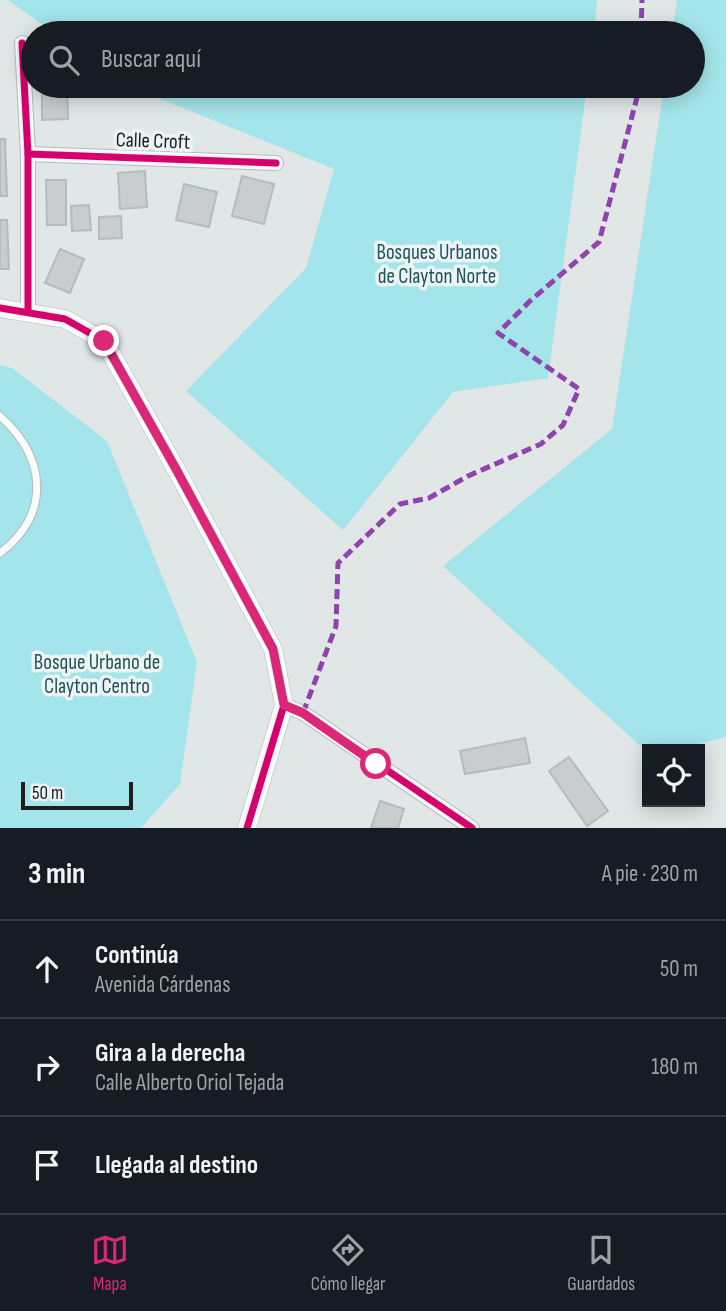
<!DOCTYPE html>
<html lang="es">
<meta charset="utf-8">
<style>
body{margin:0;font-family:"Sofia Sans Condensed",sans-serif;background:#242831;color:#f1f3f6}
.controls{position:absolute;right:21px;bottom:21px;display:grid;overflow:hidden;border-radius:0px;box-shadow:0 4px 18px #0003}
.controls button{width:63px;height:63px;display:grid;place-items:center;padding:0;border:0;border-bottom:2px solid #363941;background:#171b24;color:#f1f3f6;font:35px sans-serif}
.scale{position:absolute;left:21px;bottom:18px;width:112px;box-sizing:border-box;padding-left:7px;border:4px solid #1c1e1f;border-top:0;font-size:19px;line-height:24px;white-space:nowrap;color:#1c1e1f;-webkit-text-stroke:5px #edf4f5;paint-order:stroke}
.stop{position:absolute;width:21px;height:21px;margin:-16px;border:5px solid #db2777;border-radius:50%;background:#fff}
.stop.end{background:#db2777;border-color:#fff;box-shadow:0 2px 7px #0008}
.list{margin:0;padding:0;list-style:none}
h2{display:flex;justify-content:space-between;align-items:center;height:91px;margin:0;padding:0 28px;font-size:30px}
h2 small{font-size:23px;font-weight:400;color:#9ea1a6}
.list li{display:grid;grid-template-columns:46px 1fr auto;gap:21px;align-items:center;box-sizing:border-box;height:98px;padding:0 28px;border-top:2px solid #363941}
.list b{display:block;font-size:26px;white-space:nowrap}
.list p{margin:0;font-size:23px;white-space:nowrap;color:#9ea1a6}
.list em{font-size:23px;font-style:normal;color:#9ea1a6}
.icon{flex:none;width:38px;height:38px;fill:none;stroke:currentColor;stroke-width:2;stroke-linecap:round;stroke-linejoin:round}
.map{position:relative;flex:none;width:726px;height:828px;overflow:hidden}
.search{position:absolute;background:#171b24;box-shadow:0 4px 18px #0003;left:21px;right:21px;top:21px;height:77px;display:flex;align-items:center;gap:18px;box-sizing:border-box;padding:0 24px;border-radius:38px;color:#9ea1a6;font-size:26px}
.sheet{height:385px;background:#171b24}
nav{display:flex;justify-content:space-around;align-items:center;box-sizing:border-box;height:98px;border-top:2px solid #363941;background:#171b24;font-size:19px;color:#9ea1a6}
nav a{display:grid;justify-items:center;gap:4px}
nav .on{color:#db2777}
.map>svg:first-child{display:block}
</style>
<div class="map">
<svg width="726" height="828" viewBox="0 0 726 828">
<rect width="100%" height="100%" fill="#e1e6e6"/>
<g fill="#a3e5ea">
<path d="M8,0H597L594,33H54Z"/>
<path d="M677,0H726V737L679,749H647V752L443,566L612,429L664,86H693V33H672Z"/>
<path d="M128,86H587L548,378L453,392L343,530L186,391L306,268L334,169Z"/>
<path d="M0,365L12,368L107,441L197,662L180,784L141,828H0Z"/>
</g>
<g fill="#c9cdcd" stroke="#b7bbbb" stroke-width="2">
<path d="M42,86H67L68,119L42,120Z"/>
<path d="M0,139H5L7,196H0Z"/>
<path d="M145,171L147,207L120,209L118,173Z"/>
<path d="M242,176L274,184L264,224L232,216Z"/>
<path d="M46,180H66V225H47Z"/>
<path d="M184,184L217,192L209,227L176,220Z"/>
<path d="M89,205L91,230L72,231L71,206Z"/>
<path d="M121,216L122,238L99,239V217Z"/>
<path d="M0,220H7L9,269H0Z"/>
<path d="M60,249L84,259L70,293L45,283Z"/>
<path d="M525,738L530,763L465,774L460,751Z"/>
<path d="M569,757L608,811L587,826L549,771Z"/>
<path d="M380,801L404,809L398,828H371Z"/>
</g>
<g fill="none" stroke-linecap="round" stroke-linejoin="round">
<defs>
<path id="service" d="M0,416C47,458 51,514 0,553"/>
<g id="minor">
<path d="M22,43L28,154V311"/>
<path d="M28,154L276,163"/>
<path d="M284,705L303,713L472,828"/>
</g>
<path id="tertiary" d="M0,308L65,319L104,341L176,469L273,649L284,705L247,828"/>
</defs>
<use href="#service" stroke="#b6b9b9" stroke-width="9"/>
<use href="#minor" stroke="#b6b9b9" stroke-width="16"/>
<use href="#tertiary" stroke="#b6b9b9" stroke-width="19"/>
<use href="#service" stroke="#fafbfb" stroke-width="7"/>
<use href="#minor" stroke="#fafbfb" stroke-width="14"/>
<use href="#tertiary" stroke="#fafbfb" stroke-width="18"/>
<g stroke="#8e44ad" stroke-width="5" stroke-dasharray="10 5" stroke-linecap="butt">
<path d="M641,33L642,0"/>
<path d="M303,713L336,626L338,563L400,504L429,498L468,476L541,444L563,425L579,389L498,333L530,301L599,242L640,86"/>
</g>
<defs>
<g id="cycleway">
<path d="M22,43L28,154V311"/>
<path d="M28,154L276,163"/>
<path d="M0,308L65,319L104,341L176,469L273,649L284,705L247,828"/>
<path d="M284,705L303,713L472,828"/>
</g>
</defs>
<use href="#cycleway" stroke="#edf4f5" stroke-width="11"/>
<use href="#cycleway" stroke="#d6006c" stroke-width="7"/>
</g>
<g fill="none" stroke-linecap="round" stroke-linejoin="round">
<path stroke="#db2777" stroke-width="9" d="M104,341L176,469L273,649L284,705L303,713L376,764"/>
</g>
<g text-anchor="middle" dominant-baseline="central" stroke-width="7" stroke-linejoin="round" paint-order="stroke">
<g font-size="21" fill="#1c1e1f" stroke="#edf4f5">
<text transform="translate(153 141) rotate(2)">Calle Croft</text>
</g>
<g font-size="21" fill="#1f5257" stroke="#edf4f5">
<text x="437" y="252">Bosques Urbanos<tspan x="437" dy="24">de Clayton Norte</tspan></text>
<text x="97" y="662">Bosque Urbano de<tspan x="97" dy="24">Clayton Centro</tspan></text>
</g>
</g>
</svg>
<div class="controls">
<button><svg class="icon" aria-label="locate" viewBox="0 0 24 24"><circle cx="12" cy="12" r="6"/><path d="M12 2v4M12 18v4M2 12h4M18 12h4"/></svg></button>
</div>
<div class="scale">50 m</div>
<div class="stop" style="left:376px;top:764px"></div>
<div class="stop end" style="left:104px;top:341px"></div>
<div class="search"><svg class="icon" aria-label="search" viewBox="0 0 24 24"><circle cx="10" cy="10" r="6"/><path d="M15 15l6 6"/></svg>Buscar aquí</div>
</div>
<section class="sheet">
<h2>3 min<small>A pie · 230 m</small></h2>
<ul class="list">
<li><svg class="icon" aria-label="ahead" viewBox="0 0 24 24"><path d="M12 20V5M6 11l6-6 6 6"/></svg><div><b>Continúa</b><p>Avenida Cárdenas</p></div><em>50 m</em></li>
<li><svg class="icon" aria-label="right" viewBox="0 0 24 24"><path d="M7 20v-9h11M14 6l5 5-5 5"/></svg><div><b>Gira a la derecha</b><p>Calle Alberto Oriol Tejada</p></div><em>180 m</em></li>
<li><svg class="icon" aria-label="arrive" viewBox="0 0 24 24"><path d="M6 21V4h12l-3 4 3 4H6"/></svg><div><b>Llegada al destino</b></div></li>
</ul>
</section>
<nav>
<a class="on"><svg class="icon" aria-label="map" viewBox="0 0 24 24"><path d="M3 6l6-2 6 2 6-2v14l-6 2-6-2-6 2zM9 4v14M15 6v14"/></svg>Mapa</a>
<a><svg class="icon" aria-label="directions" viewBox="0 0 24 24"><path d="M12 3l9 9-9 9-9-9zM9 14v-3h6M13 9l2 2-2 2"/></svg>Cómo llegar</a>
<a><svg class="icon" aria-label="saved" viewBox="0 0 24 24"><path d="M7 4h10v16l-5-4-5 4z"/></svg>Guardados</a>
</nav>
